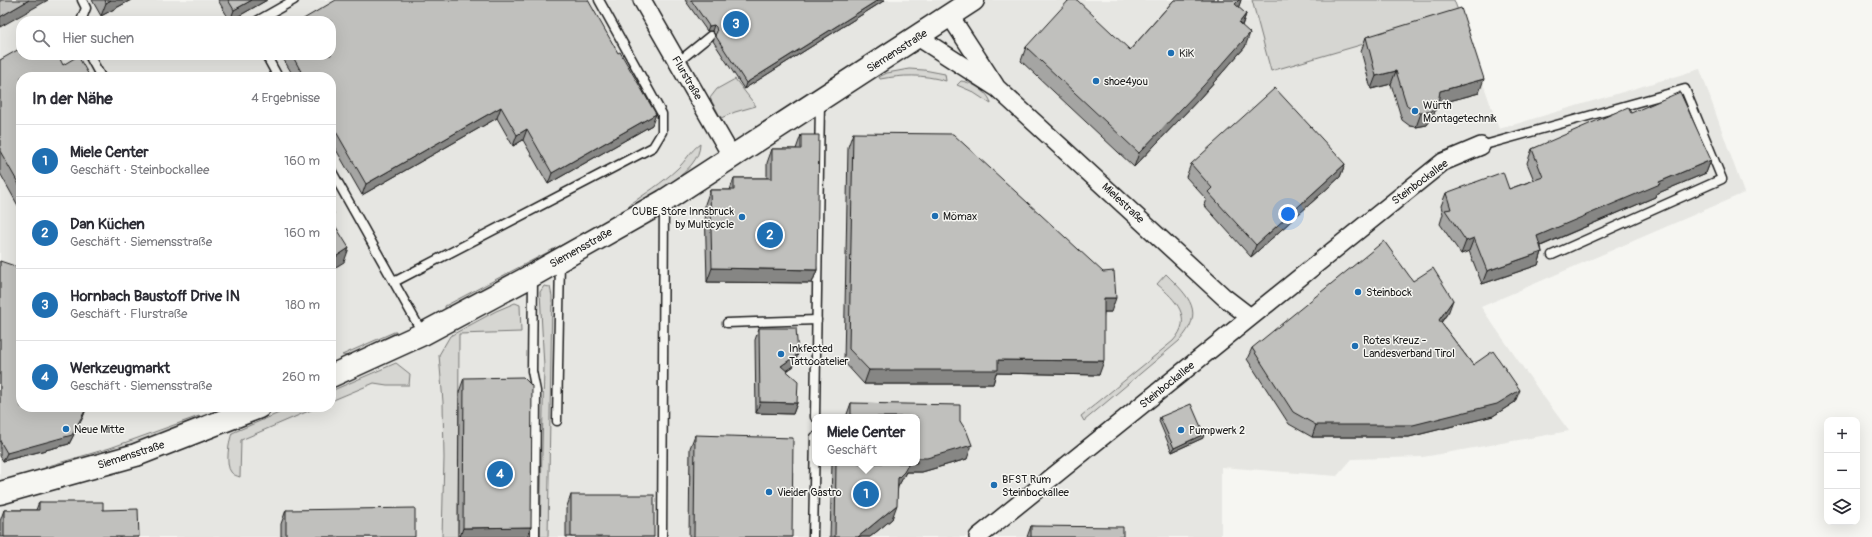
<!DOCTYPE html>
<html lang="de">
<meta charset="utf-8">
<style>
body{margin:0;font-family:Pangolin,sans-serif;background:#f2f2f3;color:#2b2b33}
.controls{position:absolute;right:12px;bottom:12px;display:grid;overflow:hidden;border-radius:8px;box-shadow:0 4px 16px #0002}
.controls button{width:36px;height:36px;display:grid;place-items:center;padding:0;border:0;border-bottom:1px solid #e1e1e2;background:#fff;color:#2b2b33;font:20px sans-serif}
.you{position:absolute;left:1288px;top:214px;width:14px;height:14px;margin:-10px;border:3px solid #fff;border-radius:50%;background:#1a73e8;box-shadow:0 0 0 6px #1a73e833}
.badge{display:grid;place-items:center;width:26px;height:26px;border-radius:50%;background:#1f6fb2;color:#fff;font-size:13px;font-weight:700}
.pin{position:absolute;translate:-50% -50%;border:2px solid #fff;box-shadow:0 1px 4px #0006}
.popup{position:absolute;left:812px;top:414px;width:108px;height:52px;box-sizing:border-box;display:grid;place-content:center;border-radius:8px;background:#fff;filter:drop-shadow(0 1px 3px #0005);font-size:13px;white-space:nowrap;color:#7c7c81}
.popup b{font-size:15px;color:#2b2b33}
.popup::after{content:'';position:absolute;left:50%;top:100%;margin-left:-8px;border:8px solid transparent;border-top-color:#fff}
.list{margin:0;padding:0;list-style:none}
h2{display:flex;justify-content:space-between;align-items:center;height:52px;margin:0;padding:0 16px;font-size:17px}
h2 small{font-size:13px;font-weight:400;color:#7c7c81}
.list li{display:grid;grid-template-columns:26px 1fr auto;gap:12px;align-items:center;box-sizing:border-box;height:72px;padding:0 16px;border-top:1px solid #e1e1e2}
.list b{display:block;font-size:15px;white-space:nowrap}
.list p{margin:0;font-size:13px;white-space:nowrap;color:#7c7c81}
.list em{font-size:13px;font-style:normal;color:#7c7c81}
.icon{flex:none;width:22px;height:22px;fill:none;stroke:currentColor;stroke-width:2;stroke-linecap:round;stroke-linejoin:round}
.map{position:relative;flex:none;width:1872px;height:537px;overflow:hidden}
.search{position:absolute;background:#fff;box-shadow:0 4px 16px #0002;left:16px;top:16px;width:320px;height:44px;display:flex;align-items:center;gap:10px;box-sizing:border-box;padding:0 14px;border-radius:16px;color:#7c7c81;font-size:15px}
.panel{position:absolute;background:#fff;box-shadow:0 4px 16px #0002;left:16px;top:72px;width:320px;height:340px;border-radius:16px}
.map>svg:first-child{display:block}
</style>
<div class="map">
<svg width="1872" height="537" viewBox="0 0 1872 537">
<rect width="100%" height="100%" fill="#f6f6f2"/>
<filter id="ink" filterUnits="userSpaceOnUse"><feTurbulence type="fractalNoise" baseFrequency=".025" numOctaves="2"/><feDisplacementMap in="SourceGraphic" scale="8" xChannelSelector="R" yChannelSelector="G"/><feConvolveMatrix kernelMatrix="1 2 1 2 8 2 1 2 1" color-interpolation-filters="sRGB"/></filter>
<g filter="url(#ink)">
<path fill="#e6e6e2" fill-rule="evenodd" d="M0,0H1454L1499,129L1700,69L1744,193L1481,307L1538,389L1569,431L1423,457L1352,459L1337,476L1221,467V537H0ZM21,21H331V55H21ZM21,77H331V407H21ZM815,417H917V463H815Z"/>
<g fill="#d6d6d2" stroke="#797977">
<path d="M1252,0H1454L1460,16L1271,71Z"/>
<path d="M909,69L924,70L945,74L946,81C922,74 903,75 880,79L879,77L887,73Z"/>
<path d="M735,79L756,106L735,112L721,118L710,98L717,89Z"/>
<path d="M961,81C972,82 990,93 991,104L971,91L957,85Z"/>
<path d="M700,144C700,172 651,195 630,208L629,205C645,194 662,183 677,169C686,161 690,151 700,144Z"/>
<path d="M573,239L575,241L448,309L445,308V306Z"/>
<path d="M1166,274C1189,297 1206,312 1179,341L1084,421L1081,416L1173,341C1194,318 1176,300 1157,284Z"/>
<path d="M544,286L550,287L552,296L548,537H540L544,367L540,292Z"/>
<path d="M515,303L520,305L521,332L459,334L458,537H442L444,458L443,402L439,355L450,336L496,311Z"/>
<path d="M394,332H397L349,356L342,355Z"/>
<path d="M396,363L410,374L409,385H387L374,383L331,401V391Z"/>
<path d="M293,407H318L241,440L240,477C237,476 233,475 231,472C225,465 229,441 232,433Z"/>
<path d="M199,416L198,420L118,449L49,469L45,467L110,448Z"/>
</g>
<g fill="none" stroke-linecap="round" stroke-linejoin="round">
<defs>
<g id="lane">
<path d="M81,21L86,8L82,0"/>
<path d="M257,21L294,0"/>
<path d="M89,55L101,77"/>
<path d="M266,55L278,77"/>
<path d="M678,62L710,36"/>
<path d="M1481,146L1685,89L1722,179L1552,255"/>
<path d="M331,170L423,334"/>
<path d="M533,278L532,371L536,391L535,537"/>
<path d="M394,282L653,147L662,132V114L599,0"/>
<path d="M727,323L817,320"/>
<path d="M815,417L820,103"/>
<path d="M557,421L560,261"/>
<path d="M662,537L664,202"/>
<path d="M813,537L815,437"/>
</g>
<g id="street">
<path d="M642,0L732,157"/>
<path d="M950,16L995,85"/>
<path d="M918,37L997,88L1224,297L1250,317"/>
<path d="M978,537L1443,162L1481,146"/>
</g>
<g id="secondary">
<path d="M331,376L423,334L533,275L664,201L973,0"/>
<path d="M0,493L136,455L259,407"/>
</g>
</defs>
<use href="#lane" stroke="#1c1c1c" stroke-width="11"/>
<use href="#street" stroke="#1c1c1c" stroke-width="20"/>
<use href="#secondary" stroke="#1c1c1c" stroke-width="25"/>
<use href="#lane" stroke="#f6f6f2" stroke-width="8"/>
<use href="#street" stroke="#f6f6f2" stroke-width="17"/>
<use href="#secondary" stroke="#f6f6f2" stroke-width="22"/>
</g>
<g fill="#a5a5a3" stroke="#1c1c1c">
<path d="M92,0H131L101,16Z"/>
<path d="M218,0H267L230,21Z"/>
<path d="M685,0H885L744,89L713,41L715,36L714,33L712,31H707Z"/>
<path d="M1174,0H1241L1238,8L1246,14L1242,26L1245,47L1199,99L1134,167L1021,61L1026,47L1130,50Z"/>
<path d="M1366,37L1479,93L1438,104L1433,116L1427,125L1416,127L1410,126L1402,120L1391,84L1371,89L1361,51Z"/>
<path d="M281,55H331L652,125L548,184L523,140L513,146L497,118L362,195L331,141V77H294Z"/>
<path d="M0,60L63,65L90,77H21V211L0,173Z"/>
<path d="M1631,113L1711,160L1706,173L1656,194L1655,197L1541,246L1542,252L1538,265L1482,284L1469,251L1461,254L1440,224L1443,214L1441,206L1446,193L1509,189L1534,180L1527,163L1532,149Z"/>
<path d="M853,133L1111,312H1104L1099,375L996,373L993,384H864L844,362L848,147Z"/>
<path d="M801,135L817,270L812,283L707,282L705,204L710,190H730L734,178H767V163L772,149H796Z"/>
<path d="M1191,164H1345L1340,177L1251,257L1204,205L1206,199L1186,177Z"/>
<path d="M0,261L21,407L86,409L83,417L69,444L3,461L0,456Z"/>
<path d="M1413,281L1449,311L1441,323L1473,365L1515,402L1493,416L1409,437H1312L1289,424L1247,359L1252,348Z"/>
<path d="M759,328L794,366L787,371L797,403L793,414L756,413L755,340Z"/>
<path d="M464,378L531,527L527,537H458L459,392Z"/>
<path d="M851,403L960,421L967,459L922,472H906L899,485L898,487L892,519L870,537H830L832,463H917V417H846Z"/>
<path d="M1160,417L1203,438L1172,452L1159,421Z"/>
<path d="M695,435L792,537H689L690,448Z"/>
<path d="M571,495L654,537H566V509Z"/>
<path d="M39,502L103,510L139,537H0V521L4,510H36Z"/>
<path d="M286,510L415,537H281V524Z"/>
<path d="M1031,526L1123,537H1027Z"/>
</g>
<g fill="#868684" stroke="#1c1c1c">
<path d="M29,0H48L0,27V17Z"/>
<path d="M111,0H131L101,16L106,3Z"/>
<path d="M252,0H267L230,21L234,10Z"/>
<path d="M878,0H885L744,89L746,83Z"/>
<path d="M1239,0H1241L1238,9L1235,4Z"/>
<path d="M1246,14L1241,28L1239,23Z"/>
<path d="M714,25L712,31H707L709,26Z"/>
<path d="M1250,33L1245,47L1199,99L1134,167L1139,153Z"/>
<path d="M1396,71L1391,84L1371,89L1376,76Z"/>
<path d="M1484,79L1479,93L1438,104L1433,116L1427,125L1416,127L1421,113L1440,91Z"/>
<path d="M501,107L497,118L362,195L366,184Z"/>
<path d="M656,114L652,125L548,184L552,173Z"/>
<path d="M527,129L523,140L513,146L517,135Z"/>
<path d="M1711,160L1706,173L1656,194L1655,197L1533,249L1537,236L1659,182Z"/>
<path d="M1345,164L1340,177L1251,257L1256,245Z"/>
<path d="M334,213L331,222V215Z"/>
<path d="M1474,238L1469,251L1461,254L1466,241Z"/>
<path d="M349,248L344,262L331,270V260Z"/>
<path d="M1542,252L1538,265L1482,284L1487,271Z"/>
<path d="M712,268L817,270L812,283L707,282Z"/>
<path d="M1104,298H1116L1111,312H1099Z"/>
<path d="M1453,300L1449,311L1434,332L1439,320Z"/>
<path d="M798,354L794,366L777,377L781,366Z"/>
<path d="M998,360L1104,361L1099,375L996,373L993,384H864L869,370Z"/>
<path d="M1520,390L1515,402L1493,416L1409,437H1312L1316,425Z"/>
<path d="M760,402L797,403L793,414L756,413Z"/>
<path d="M86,409L83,417L69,444L3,461L7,453Z"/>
<path d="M1204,434L1203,438L1172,452L1174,448Z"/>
<path d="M972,445L967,459L922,472H906L899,485L893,492L898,478L909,463H917V458Z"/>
<path d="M897,505L892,519L870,537H858Z"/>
<path d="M531,527L527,537H460L463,528Z"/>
</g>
<g fill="#c0c0bd" stroke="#1c1c1c">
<path d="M0,0H29L0,17Z"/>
<path d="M105,0H111L106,3Z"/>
<path d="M228,0H252L234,10Z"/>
<path d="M336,0H588L618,53L620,52L656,114L552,173L527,129L517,135L501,107L366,184L331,123V77H304L292,55H331V21H300Z"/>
<path d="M691,0H878L746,83L715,35L717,32L716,27L714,25L709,26Z"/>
<path d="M1069,0H1077L1130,50L1174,0H1239L1235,4L1246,14L1239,23L1250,33L1204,85L1139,153L1026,47Z"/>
<path d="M1461,8L1484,79L1440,91L1438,103L1432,111L1421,113L1415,112L1407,106L1396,71L1376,76L1366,37Z"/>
<path d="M21,48V55H58L63,65L78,56L90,77H21V188L0,151V60Z"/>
<path d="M1275,88L1345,164L1256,245L1208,192L1212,188L1191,164Z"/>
<path d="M1680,92L1711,160L1659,182L1660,184L1537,236L1542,252L1487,271L1474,238L1466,241L1445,210L1451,209L1446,193L1503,172L1509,189L1543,177L1532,149L1628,107L1631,113Z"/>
<path d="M853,133L953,134L1103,272L1114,271L1116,298H1104V361L998,360V370H869L849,349Z"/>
<path d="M801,135H819L817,270L712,268L710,190H734V178H772V149H801Z"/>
<path d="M331,208L334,213L331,215Z"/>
<path d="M331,219L349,248L331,260Z"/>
<path d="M1384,241L1413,281L1433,268L1453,300L1439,320L1473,365L1493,351L1520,390L1497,404L1413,425H1316L1293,412L1252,348Z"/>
<path d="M0,261L15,266L21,277V407H86V409L72,435L7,453L0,441Z"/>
<path d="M759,328H796L798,354L781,366L798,381L797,403L760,402Z"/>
<path d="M523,377L532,386L531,527L463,528L464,378Z"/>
<path d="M851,403L960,405V421L967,432L972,445L927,458H917V417H851Z"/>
<path d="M1191,404L1204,434L1174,448L1160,417Z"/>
<path d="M695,435L793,438L792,537H694Z"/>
<path d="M836,463H909L904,472L898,478L897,505L858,537H835Z"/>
<rect x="571" y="495" width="83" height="42"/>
<path d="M39,502H103V510L138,509L139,537H4V510H39Z"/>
<path d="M415,508V537H286V510Z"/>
<path d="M1031,526L1123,527V537H1031Z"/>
</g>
</g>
<g fill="#1f6fb2" stroke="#f6f6f2" stroke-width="1.5">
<circle cx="1171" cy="53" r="4"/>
<circle cx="1096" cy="81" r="4"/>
<circle cx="1415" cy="111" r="4"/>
<circle cx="935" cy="216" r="4"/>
<circle cx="742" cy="217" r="4"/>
<circle cx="1358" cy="292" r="4"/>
<circle cx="1355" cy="346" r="4"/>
<circle cx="781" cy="354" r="4"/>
<circle cx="66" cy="429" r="4"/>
<circle cx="1181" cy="430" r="4"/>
<circle cx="994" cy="485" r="4"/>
<circle cx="769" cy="492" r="4"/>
</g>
<g text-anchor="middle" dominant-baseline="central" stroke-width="3" stroke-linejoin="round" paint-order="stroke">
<g font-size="11" fill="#1c1c1c" stroke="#f6f6f2">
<text transform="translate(897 51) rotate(-33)">Siemensstraße</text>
<text transform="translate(687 78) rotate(60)">Flurstraße</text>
<text transform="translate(1420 182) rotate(-37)">Steinbockallee</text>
<text transform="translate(1123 203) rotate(43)">Mielestraße</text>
<text transform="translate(581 248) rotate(-29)">Siemensstraße</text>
<text transform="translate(1167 385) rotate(-39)">Steinbockallee</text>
<text transform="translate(131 455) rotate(-18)">Siemensstraße</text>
</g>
<g font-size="11" fill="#1c1c1c" stroke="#f6f6f2" text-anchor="start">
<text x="1179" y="53">KiK</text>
<text x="1104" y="81">shoe4you</text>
<text x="1423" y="105">Würth<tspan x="1423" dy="13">Montagetechnik</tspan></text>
<text x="734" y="211" text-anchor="end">CUBE Store Innsbruck<tspan x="734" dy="13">by Multicycle</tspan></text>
<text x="943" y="216">Mömax</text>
<text x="1366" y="292">Steinbock</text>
<text x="1363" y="340">Rotes Kreuz -<tspan x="1363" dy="13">Landesverband Tirol</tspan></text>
<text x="789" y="348">Inkfected<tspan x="789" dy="13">Tattooatelier</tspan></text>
<text x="74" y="429">Neue Mitte</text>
<text x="1189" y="430">Pumpwerk 2</text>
<text x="1002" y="479">BFST Rum<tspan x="1002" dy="13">Steinbockallee</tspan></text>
<text x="777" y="492">Vieider Gastro</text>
</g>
</g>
</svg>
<div class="controls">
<button>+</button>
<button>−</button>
<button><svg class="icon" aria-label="layers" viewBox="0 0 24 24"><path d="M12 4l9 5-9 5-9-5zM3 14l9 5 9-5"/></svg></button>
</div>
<div class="you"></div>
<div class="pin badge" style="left:866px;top:494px">1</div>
<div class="popup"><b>Miele Center</b>Geschäft</div>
<div class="pin badge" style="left:770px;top:235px">2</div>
<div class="pin badge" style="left:736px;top:24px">3</div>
<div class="pin badge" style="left:500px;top:474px">4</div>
<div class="search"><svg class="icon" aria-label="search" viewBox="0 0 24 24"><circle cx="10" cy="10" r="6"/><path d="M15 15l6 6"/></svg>Hier suchen</div>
<section class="panel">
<h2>In der Nähe<small>4 Ergebnisse</small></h2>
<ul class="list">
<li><span class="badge">1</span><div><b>Miele Center</b><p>Geschäft · Steinbockallee</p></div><em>160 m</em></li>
<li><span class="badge">2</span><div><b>Dan Küchen</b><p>Geschäft · Siemensstraße</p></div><em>160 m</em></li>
<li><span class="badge">3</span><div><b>Hornbach Baustoff Drive IN</b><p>Geschäft · Flurstraße</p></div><em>180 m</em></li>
<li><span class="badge">4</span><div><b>Werkzeugmarkt</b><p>Geschäft · Siemensstraße</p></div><em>260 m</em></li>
</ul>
</section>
</div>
